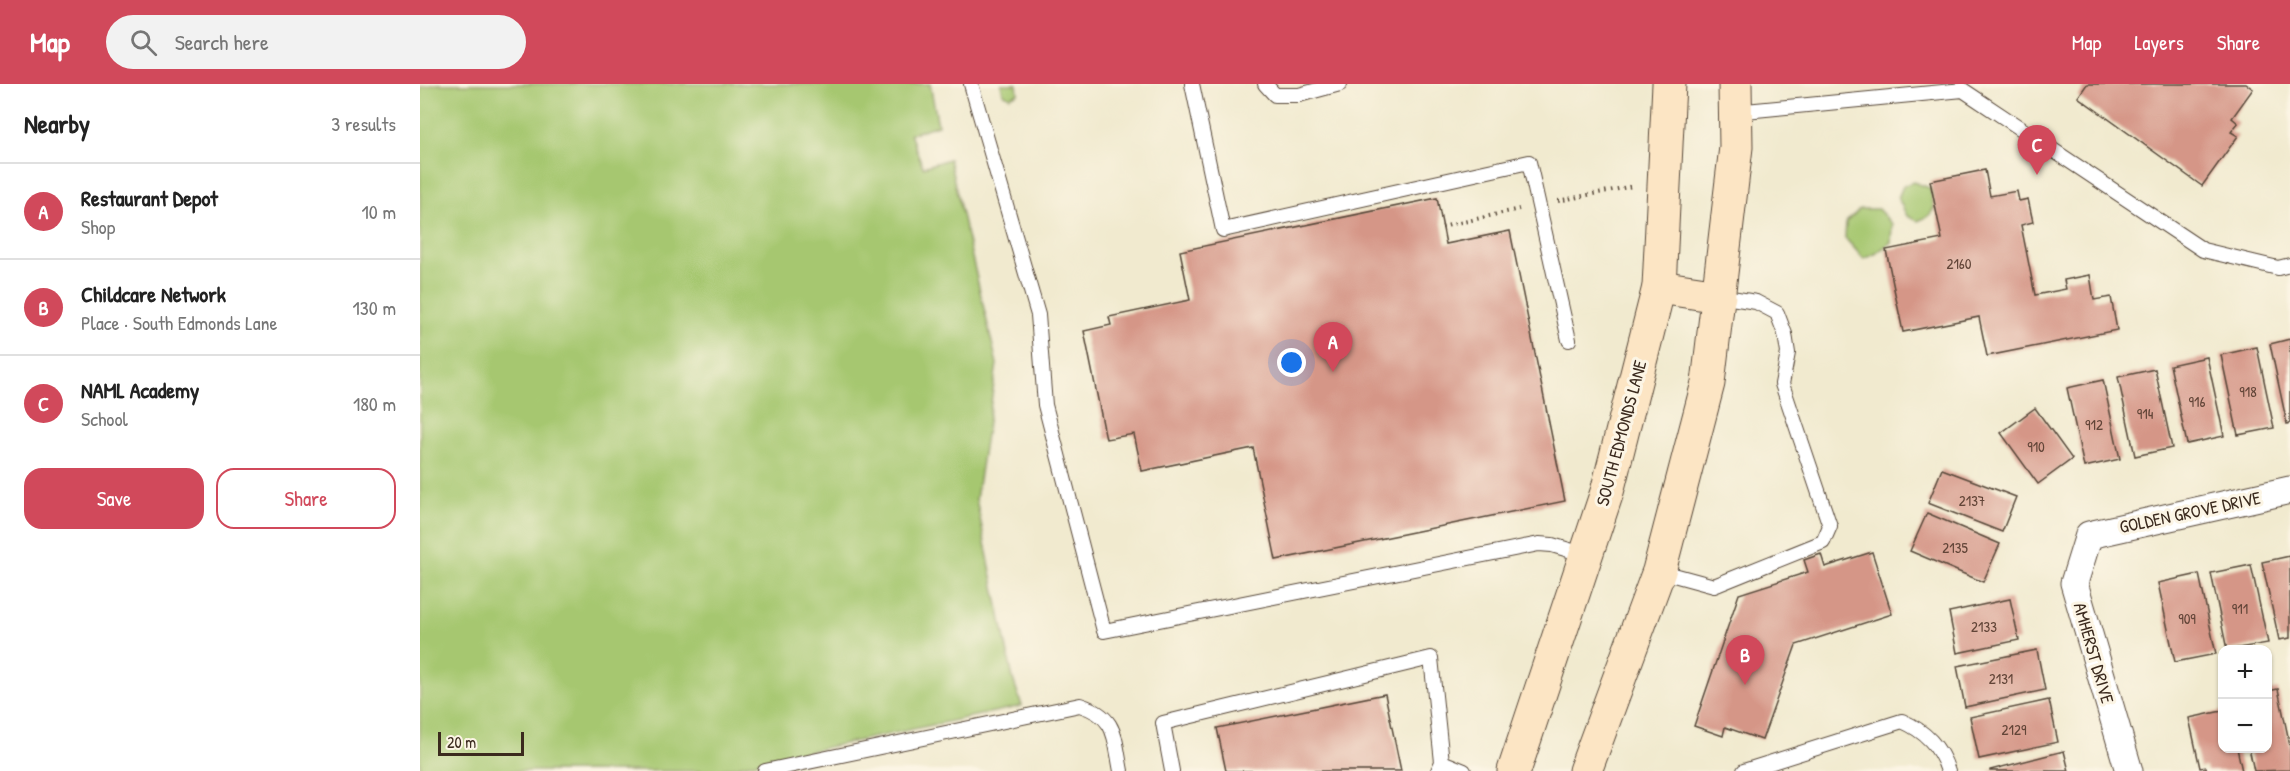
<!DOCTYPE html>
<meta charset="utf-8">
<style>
body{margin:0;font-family:"Patrick Hand",sans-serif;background:#f2f2f2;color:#222}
.controls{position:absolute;right:18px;bottom:18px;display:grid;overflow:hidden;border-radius:12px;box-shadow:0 2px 4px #0004}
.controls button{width:54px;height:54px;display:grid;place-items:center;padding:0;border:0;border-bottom:2px solid #e0e0e0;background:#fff;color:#222;font:30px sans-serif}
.scale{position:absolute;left:18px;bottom:15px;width:86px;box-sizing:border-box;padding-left:6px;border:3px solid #3b2a1e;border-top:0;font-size:16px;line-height:21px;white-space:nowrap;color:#3b2a1e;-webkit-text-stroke:4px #fcf5e5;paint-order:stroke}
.you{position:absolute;left:872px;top:279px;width:21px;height:21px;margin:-15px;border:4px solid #fff;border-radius:50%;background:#1a73e8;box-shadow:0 0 0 9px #1a73e833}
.badge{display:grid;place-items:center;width:39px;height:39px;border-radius:50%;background:#d1495b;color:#fff;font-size:20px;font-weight:700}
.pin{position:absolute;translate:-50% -50px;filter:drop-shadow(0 2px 3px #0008)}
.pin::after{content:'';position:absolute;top:32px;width:21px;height:18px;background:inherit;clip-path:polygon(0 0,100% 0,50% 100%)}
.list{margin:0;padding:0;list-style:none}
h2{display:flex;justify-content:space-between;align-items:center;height:78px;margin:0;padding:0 24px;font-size:26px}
h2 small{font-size:20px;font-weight:400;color:#767676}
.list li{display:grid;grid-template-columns:39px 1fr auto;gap:18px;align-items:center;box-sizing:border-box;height:96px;padding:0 24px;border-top:2px solid #e0e0e0}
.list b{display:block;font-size:22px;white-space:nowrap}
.list p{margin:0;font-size:20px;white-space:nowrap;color:#767676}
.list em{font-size:20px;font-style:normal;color:#767676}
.actions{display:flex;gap:12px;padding:18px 24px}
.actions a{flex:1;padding:14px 0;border:2px solid #d1495b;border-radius:18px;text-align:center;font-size:21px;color:#d1495b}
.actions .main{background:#d1495b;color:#fff}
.icon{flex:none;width:33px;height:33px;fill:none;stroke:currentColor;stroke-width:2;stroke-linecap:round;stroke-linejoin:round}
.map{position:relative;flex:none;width:1870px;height:687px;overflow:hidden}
header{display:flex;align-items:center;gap:36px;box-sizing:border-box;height:84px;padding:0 30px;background:#d1495b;color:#fff}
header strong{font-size:28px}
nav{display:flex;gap:33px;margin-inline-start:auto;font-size:21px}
.search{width:420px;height:54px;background:#f2f2f2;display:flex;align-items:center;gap:15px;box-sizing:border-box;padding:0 21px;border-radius:33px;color:#767676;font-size:22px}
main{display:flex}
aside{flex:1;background:#fff}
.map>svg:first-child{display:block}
</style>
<header>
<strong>Map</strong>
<div class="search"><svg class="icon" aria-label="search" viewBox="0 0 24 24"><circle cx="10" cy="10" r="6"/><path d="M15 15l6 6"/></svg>Search here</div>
<nav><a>Map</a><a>Layers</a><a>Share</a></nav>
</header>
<main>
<aside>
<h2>Nearby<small>3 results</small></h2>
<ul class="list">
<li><span class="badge">A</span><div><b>Restaurant Depot</b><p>Shop</p></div><em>10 m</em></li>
<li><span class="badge">B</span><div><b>Childcare Network</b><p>Place · South Edmonds Lane</p></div><em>130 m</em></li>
<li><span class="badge">C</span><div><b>NAML Academy</b><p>School</p></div><em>180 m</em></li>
</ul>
<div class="actions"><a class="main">Save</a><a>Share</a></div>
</aside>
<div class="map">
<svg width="1870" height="687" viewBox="0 0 1870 687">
<rect width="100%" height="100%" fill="#fcf5e5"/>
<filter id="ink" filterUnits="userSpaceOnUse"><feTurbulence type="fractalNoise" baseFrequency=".0167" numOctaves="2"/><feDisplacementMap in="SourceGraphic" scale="12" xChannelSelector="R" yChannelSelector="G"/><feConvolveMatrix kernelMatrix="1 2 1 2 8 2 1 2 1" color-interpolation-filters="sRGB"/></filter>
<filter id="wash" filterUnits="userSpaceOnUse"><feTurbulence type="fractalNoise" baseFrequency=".008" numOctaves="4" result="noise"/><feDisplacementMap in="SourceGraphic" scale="24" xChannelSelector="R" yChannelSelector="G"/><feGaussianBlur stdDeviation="1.35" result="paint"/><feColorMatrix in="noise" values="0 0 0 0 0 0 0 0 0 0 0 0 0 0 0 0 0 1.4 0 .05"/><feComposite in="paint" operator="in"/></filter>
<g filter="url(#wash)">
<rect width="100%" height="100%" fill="#f1eacf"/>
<g fill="#a6c770" stroke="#707847" stroke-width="1.5">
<path d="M16,0H510L518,41L490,50L503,83L529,75L577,280L556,415L593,595L602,622L295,687H0V4Z"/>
<path d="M581,0H597L598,9L590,13L583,9Z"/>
<path d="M1493,98L1510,104L1514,124L1509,132L1498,137L1487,132L1478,114L1483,102Z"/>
<path d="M1440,125H1458L1472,140L1471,158L1455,170L1444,175L1425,154L1426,138Z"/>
</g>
<g id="blocks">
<g fill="#d59687">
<path d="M1667,0H1826L1833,5L1812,34L1818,39L1811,48L1818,52L1782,102L1658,13Z"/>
<path d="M1565,86L1570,112L1597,107L1599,117L1608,115L1613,138L1601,141L1615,211L1646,205L1644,196L1670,191L1674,216L1691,213L1697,246L1567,272L1559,233L1483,248L1466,166L1522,155L1510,97Z"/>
<path d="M1017,114L1026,160L1090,147L1145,417L856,476L833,364L722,387L714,350L686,355L664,247L691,241L689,233L770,216L760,167Z"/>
<path d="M1870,255V339L1867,340L1850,260Z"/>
<path d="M1837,263L1854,344L1818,351L1801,271Z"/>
<path d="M1787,273L1804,352L1767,360L1750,281Z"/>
<path d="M1735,285L1752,364L1715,372L1698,293Z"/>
<path d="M1683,296L1700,375L1664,383L1647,304Z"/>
<path d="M1615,324L1652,375L1618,400L1581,349Z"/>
<path d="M1522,385L1596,413L1582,448L1508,419Z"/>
<path d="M1507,429L1580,460L1563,498L1490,467Z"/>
<path d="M1452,468L1472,530L1376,561L1342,656L1305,643L1303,652L1274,642L1319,510L1388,488L1384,476L1401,470L1405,483Z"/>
<path d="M1870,472V554L1859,556L1842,478Z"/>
<path d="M1831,481L1848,559L1807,566L1791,489Z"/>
<path d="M1779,490L1796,570L1755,578L1738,499Z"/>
<path d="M1590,515L1599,556L1537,569L1529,528Z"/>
<path d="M1617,566L1625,606L1545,623L1537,582Z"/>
<path d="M1858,605L1870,662V686L1834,687L1829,664H1848V607Z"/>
<path d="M965,610L981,687H806L797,644Z"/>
<path d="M1629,616L1638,658L1559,675L1550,633Z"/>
<path d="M1802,627V664H1817L1822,687H1787L1786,683L1780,684L1769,634Z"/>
<path d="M1644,667L1649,687H1570V686Z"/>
</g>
</g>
</g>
<g filter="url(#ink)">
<use href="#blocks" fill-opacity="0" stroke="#564739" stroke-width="1.5"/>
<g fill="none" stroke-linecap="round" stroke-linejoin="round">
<defs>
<g id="lane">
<path d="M551,0L618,231L625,321L684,547L1119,460L1132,461L1166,471"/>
<path d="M772,0L803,146L1109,78L1149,256"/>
<path d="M845,0L855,11H879L920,0"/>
<path d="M1315,28L1543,6L1783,166L1858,184L1870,181"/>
<path d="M1239,487L1294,502L1403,458L1410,442L1362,300L1368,269L1365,250L1357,229L1336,218L1299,212"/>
<path d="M1022,678L1044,687"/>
<path d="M345,687L660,621C697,633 694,652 701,687"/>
<path d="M752,687L743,639L1011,574L1022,678L1018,687"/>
<path d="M1324,687L1482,637C1505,647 1520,662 1528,687"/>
</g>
<path id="street" d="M1709,687L1654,499L1669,451L1870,406"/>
<g id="secondary">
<path d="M1239,203L1299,212"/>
<path d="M1094,687L1187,408L1239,203L1249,0"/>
<path d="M1165,687L1239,487L1288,299L1316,63L1315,0"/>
</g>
</defs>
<use href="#lane" stroke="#564739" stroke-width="16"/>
<use href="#street" stroke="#564739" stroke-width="29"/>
<use href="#secondary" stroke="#564739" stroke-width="35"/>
<g stroke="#564739" stroke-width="4" stroke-dasharray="1.5 4.5" stroke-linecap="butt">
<path d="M1138,117L1213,102"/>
<path d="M1022,143L1099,125"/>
</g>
<use href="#lane" stroke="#fff" stroke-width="14"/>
<use href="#street" stroke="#fff" stroke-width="27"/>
<use href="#secondary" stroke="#fce5c4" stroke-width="33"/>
</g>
</g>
<g text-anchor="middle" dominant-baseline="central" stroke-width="6" stroke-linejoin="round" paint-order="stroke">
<g font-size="15" fill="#624538">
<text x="1539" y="179">2160</text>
<text x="1828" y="307">918</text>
<text x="1777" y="317">916</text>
<text x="1725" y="329">914</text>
<text x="1674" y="340">912</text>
<text x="1616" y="362">910</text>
<text x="1552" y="416">2137</text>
<text x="1535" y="463">2135</text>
<text x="1820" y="524">911</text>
<text x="1767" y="534">909</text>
<text x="1564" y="542">2133</text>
<text x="1581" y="594">2131</text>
<text x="1594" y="645">2129</text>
</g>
<g font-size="18" fill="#3b2a1e" stroke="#fcf5e5">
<text transform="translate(1201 349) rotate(-75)">SOUTH EDMONDS LANE</text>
<text transform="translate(1770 428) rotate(-12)">GOLDEN GROVE DRIVE</text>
<text transform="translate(1674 569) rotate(74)">AMHERST DRIVE</text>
</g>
</g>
</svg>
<div class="controls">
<button>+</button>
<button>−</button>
</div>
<div class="scale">20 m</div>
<div class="you"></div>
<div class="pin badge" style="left:913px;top:288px">A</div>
<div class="pin badge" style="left:1325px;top:601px">B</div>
<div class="pin badge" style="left:1617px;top:91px">C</div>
</div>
</main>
